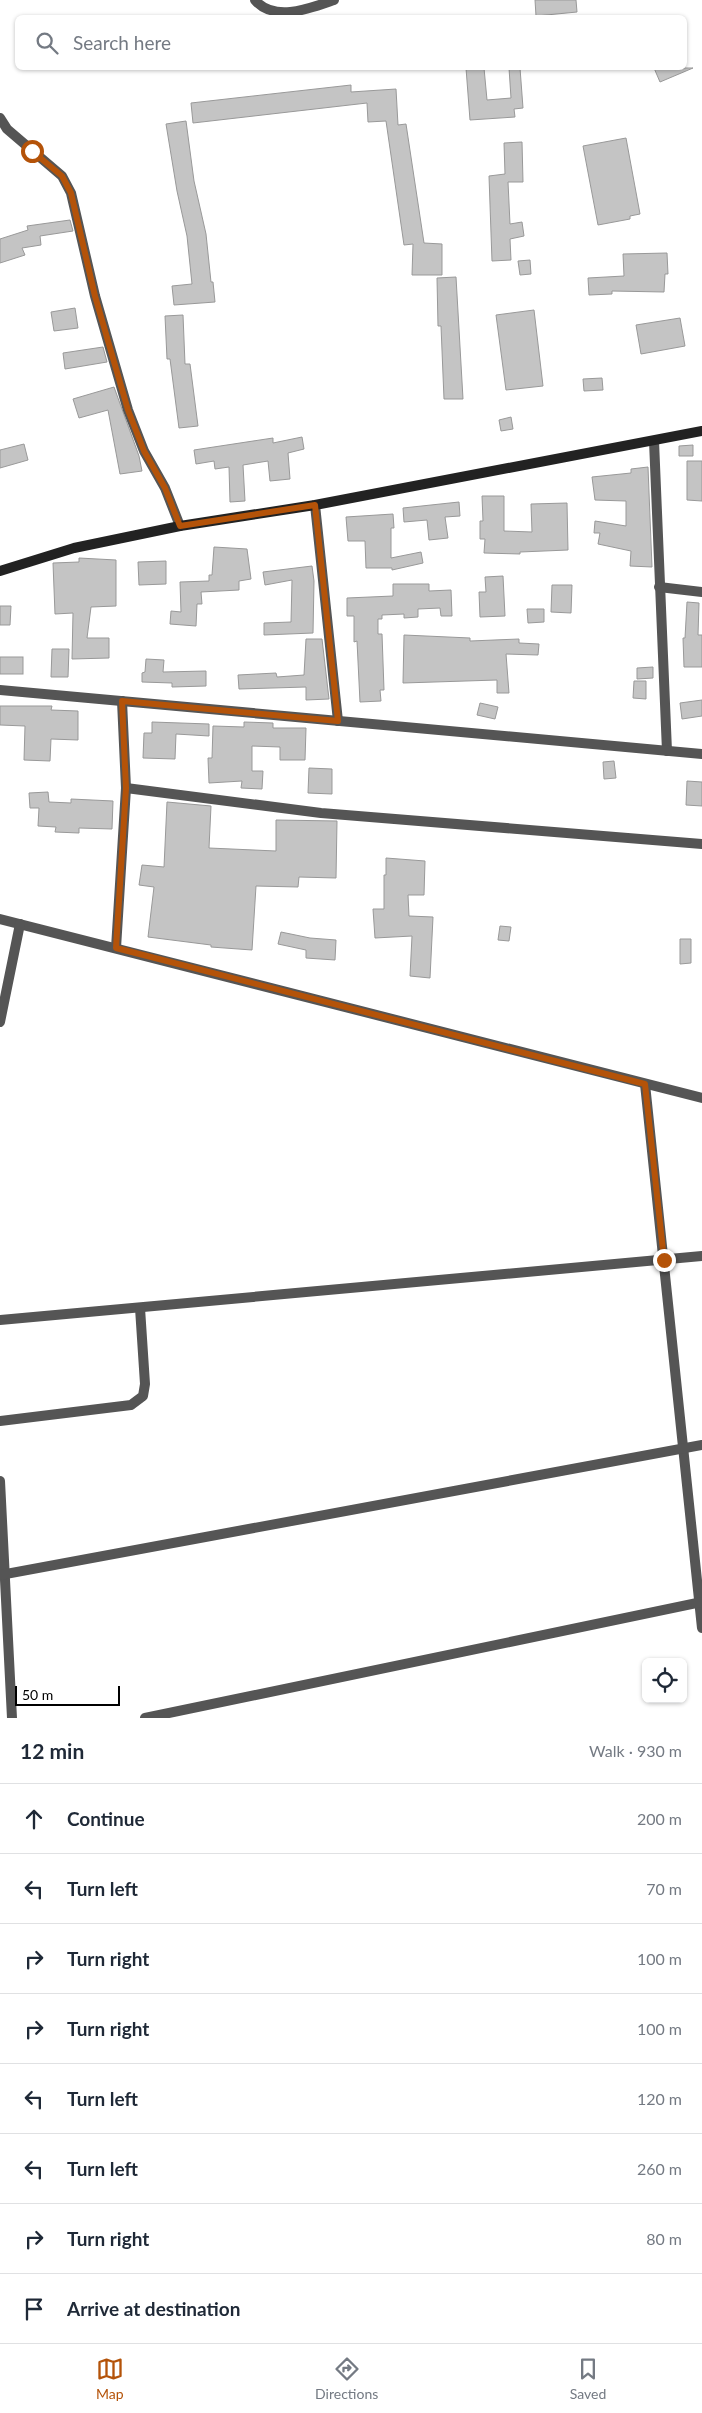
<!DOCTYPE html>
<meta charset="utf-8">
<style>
body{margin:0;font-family:Lato,sans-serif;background:#f2f2f3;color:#1f2937}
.controls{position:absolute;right:15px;bottom:15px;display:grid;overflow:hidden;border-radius:8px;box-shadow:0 1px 4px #0004}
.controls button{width:45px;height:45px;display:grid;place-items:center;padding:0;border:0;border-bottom:1px solid #e0e1e3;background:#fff;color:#1f2937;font:25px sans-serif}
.scale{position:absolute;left:15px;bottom:12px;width:105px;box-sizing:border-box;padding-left:5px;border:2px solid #000;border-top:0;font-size:14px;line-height:18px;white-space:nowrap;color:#000;-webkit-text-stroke:4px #fff;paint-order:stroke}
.stop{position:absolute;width:15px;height:15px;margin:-11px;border:4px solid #b45309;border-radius:50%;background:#fff}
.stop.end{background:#b45309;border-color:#fff;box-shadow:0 1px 5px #0008}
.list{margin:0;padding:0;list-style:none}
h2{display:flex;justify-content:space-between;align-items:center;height:65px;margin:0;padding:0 20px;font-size:21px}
h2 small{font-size:16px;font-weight:400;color:#747a83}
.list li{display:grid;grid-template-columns:32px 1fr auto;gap:15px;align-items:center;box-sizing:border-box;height:70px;padding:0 20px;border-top:1px solid #e0e1e3}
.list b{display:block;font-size:19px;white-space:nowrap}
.list em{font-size:16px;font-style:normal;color:#747a83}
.icon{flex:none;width:28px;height:28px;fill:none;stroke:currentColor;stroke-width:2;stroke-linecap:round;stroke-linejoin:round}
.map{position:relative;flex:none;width:702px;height:1718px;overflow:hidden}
.search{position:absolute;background:#fff;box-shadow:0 1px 4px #0004;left:15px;right:15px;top:15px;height:55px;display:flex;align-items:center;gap:12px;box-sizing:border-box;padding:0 18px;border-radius:8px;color:#747a83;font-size:19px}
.sheet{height:625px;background:#fff}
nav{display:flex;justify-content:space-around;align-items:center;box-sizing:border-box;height:70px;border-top:1px solid #e0e1e3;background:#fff;font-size:14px;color:#747a83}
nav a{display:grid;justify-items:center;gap:2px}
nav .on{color:#b45309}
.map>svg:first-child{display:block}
</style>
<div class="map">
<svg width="702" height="1718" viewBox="0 0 702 1718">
<rect width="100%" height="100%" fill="#fff"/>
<g fill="#c4c4c4" stroke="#999">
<path d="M535,0H576L577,12L536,16Z"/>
<path d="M466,68H484L487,100L511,98L509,68H520L523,108L514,109L515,117L470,120Z"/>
<path d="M654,68H693L660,82Z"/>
<path d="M351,85V92L396,89L398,125L406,124L424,243L442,244V275H412L413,244L404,245L386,121L368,122L367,103L193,123L191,103Z"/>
<path d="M186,121L194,181L206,234L211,282H213L215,302L174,305L172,286L192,284L187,236L177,191L166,124Z"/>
<path d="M626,138L640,214L630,216V219L598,225L583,146Z"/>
<path d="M522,142L523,182H508L510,224L522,222L524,236L510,239L511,260L492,261L489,176L505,174L504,143Z"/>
<path d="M70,220L73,231L40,236L41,245L22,248L25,255L0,263V239L28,230L27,226Z"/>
<path d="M667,253L668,274H665L664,292L612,291V294L589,295L588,278L624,276L623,254Z"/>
<path d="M530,260L531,274L520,275L518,261Z"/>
<path d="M456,277L463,399H444L441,326H438L437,278Z"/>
<path d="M75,308L78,328L54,331L51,312Z"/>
<path d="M534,310L543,386L506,390L496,315Z"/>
<path d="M183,315L185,364H190L198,426L179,428L170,359H167L165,316Z"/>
<path d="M680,318L685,346L641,354L636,325Z"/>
<path d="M103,347L107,362L65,369L63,353Z"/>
<path d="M602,378L603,390L584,391L583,379Z"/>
<path d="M114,387L139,456L142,471L120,474L108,410L79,418L73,399Z"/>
<path d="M511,417L513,429L501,431L499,420Z"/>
<path d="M302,437L304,449L288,453L290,479L270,481L268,461L243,465L245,501L230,502L229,467L215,469L214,461L196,464L194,450L273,438V443Z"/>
<path d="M24,444L28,460L0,468V450Z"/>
<path d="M693,445V456H679V446Z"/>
<path d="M687,461H702V501L687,500Z"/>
<path d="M648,467L652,567L630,566L631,551L598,544L600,533H594L595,521L626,526V501L595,500L592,477L631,473V469Z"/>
<path d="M482,496H504V531L532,532L531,504L567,503L568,550L520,552V554L484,553L485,539H480V521H483Z"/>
<path d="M459,502L460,516L445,517L448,538L429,540L427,520L404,522L403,508Z"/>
<path d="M393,514L394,528H391V558L421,552L423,563L392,570V568H366L365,541H348L346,517Z"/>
<path d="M214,547L247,549L251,579L239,581V590L201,592L202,604H197L196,626L170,624L171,611L181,612L180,582L209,581V575H212Z"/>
<path d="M79,558L116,560V606L91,607L87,638H109V658L72,659L73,613L55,614L53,563L79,562Z"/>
<path d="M166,561V584L139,585L138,562Z"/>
<path d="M312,566L314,581L313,633L264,635V623L291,622L292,580L265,585L263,572Z"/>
<path d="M503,576L505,616L480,617L479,592H486L485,577Z"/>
<path d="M393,584H429V591L451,590L452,616H441L440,608L418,609V617L404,618V614L382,615V619H378V634H382L384,690H380L381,701L360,702L357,641L354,642V616H347V598L393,596Z"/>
<path d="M552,585H572L571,613L551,612Z"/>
<path d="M687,602L699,603L698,635H702V667H684L683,638H685Z"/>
<path d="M0,606H11L10,625H0Z"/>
<path d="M527,609H544V622L528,623Z"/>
<path d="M404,635L470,638V641L519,639V643L539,644L538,655L506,654L509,693H497V680L403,683Z"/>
<path d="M306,639H322L329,699L306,700V687L239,689L238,675L276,673L277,677L304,675Z"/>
<path d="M52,649H69L68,677H51Z"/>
<rect x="0" y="657" width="23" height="17"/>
<path d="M146,659L164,660L163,672L206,671V686L172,687V683L142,682V673L145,672Z"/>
<path d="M653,667V678L637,679V668Z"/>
<path d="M634,681H646V699L633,698Z"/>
<path d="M702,700V716L682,719L680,703Z"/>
<path d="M480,703L498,707L495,719L477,715Z"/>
<path d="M0,706H52L51,710L78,711V740L51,739L50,761L24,760L25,726L0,725Z"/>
<path d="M152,722L209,724V736L176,734L175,759L143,758L144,733H152Z"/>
<path d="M244,722L273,723V728H306L305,760H280V747L252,746V771H263L262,789L241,788L242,781L209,783L208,758H212L213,726L244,727Z"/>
<path d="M614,761L616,778L604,779L603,762Z"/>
<path d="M309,768L332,769V794L308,793Z"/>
<path d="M687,781L702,782V806L686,805Z"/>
<path d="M48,792L49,802L71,803V799L113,801L112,829L79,828V833L55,832L56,827L38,826L39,808H30L29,793Z"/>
<path d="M167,802L211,806L209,848L276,851V820L337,821L336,878L299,877L298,887L256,886L252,950L211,947V945L148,937L154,887L139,885L142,865L164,867Z"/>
<path d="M386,858L425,861L424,895H408L409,916L433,917L430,978L410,976L412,936L375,938L373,909H384V875H386Z"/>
<path d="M500,926L511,927L509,941L498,940Z"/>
<path d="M281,932L310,938L336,940L335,960L306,958V950L278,944Z"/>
<path d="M680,939H691V963L680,964Z"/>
</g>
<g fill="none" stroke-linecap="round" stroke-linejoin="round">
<g stroke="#555" stroke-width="10">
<path d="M255,0C274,23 311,8 334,0"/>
<path d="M0,118L7,129L62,176L71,193L95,296L128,410L144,451L165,488L180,526"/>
<path d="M654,441L667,751"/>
<path d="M315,505L338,721"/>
<path d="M659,587L702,592"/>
<path d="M0,690L702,754"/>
<path d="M126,788L321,813L702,844"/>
<path d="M0,919L702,1098"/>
<path d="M116,948L126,788L122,701"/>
<path d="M0,1022L20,924"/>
<path d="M645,1084L702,1628"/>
<path d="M0,1320L702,1256"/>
<path d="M0,1421L131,1405L143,1396L145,1384L140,1308"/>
<path d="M0,1481L12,1718"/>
<path d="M0,1575L702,1445"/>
<path d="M145,1718L702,1602"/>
</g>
<path stroke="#222" stroke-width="10" d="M0,571L74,548L180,526L315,505L702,431"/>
</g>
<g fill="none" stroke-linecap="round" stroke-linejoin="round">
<path stroke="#b45309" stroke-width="6" d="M32,151L62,176L71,193L95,296L128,410L144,451L165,488L180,526L315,505L338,721L122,701L126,788L116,948L645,1084L664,1260"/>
</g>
</svg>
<div class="controls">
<button><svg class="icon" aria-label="locate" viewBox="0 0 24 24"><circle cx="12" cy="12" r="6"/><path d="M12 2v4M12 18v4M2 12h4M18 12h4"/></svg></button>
</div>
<div class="scale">50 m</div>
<div class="stop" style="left:32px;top:151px"></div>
<div class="stop end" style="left:664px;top:1260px"></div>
<div class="search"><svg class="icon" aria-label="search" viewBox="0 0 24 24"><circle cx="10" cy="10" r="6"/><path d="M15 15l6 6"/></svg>Search here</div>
</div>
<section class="sheet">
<h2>12 min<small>Walk · 930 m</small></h2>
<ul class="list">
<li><svg class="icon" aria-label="ahead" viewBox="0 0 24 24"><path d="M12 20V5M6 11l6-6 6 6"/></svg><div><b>Continue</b></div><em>200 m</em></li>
<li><svg class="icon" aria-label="left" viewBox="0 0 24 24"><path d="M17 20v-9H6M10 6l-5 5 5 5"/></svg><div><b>Turn left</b></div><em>70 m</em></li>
<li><svg class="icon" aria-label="right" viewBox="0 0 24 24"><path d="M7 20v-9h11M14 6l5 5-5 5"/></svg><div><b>Turn right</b></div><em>100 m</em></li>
<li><svg class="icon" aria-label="right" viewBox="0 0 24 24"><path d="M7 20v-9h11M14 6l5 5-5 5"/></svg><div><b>Turn right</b></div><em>100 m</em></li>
<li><svg class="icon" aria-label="left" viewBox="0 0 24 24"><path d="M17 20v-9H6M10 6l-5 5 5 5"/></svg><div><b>Turn left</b></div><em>120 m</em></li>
<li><svg class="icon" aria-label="left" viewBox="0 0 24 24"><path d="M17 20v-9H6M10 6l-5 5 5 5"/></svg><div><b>Turn left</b></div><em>260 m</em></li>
<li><svg class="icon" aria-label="right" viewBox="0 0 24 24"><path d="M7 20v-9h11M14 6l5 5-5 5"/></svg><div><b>Turn right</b></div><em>80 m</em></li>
<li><svg class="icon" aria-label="arrive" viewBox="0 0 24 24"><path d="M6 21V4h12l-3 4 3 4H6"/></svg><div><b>Arrive at destination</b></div></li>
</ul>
</section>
<nav>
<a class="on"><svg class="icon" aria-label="map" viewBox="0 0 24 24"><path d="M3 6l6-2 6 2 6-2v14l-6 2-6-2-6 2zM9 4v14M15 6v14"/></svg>Map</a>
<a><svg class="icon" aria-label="directions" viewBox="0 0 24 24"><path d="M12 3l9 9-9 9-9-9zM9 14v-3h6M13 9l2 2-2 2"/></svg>Directions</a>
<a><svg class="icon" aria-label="saved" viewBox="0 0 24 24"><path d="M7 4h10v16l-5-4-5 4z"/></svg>Saved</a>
</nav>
